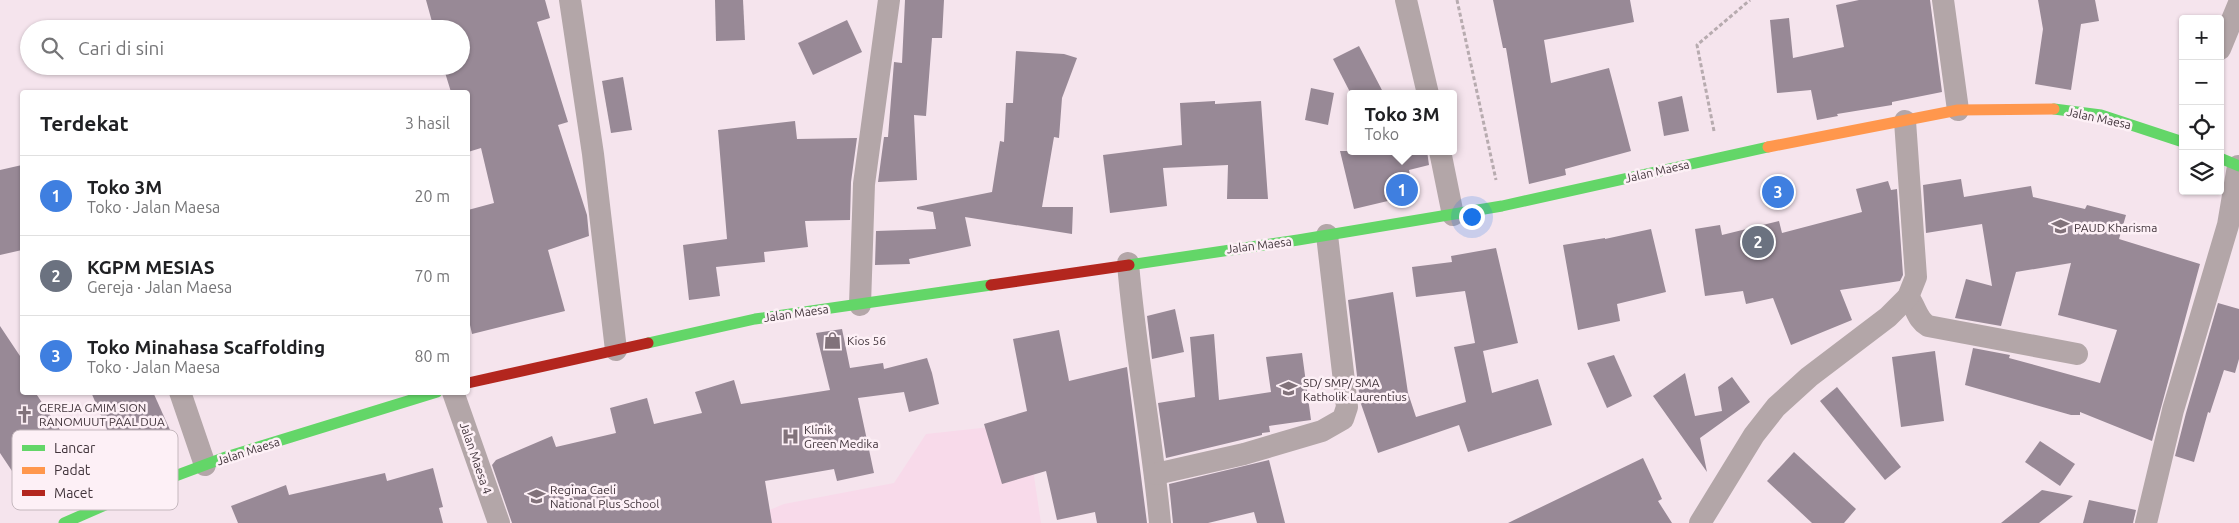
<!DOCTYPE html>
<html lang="id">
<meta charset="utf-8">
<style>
body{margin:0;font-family:Ubuntu,sans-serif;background:#f2f2f2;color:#202124}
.controls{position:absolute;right:15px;top:15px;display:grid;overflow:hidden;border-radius:5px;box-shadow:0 1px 4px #0004}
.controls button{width:45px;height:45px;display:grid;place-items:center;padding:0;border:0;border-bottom:1px solid #e0e0e0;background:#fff;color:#202124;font:25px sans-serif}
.you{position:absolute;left:1471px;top:216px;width:18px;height:18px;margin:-12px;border:4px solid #fff;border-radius:50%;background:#1a73e8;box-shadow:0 0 0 8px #1a73e833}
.badge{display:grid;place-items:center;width:32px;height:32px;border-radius:50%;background:#81727a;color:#fff;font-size:16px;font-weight:700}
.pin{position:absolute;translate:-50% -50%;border:2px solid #fff;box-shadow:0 1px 5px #0006}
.popup{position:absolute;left:1347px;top:90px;width:110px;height:65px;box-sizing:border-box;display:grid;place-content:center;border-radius:5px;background:#fff;filter:drop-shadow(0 1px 4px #0005);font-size:16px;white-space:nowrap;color:#757577}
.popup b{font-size:19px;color:#202124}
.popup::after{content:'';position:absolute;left:50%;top:100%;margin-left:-10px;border:10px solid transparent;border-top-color:#fff}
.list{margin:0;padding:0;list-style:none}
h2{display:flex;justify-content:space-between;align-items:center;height:65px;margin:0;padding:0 20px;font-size:21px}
h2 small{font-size:16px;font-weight:400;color:#757577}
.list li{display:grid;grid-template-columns:32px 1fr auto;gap:15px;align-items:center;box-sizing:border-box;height:80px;padding:0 20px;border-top:1px solid #e0e0e0}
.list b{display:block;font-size:19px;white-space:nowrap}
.list p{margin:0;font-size:16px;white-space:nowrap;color:#757577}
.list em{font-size:16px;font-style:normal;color:#757577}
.icon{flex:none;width:28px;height:28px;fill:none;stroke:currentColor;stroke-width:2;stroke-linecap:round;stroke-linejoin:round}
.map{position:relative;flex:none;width:2239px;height:523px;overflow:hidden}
.search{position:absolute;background:#fff;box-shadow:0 1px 4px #0004;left:20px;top:20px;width:450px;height:55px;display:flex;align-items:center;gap:12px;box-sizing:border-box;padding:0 18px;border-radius:28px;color:#757577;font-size:19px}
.panel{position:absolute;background:#fff;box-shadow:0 1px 4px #0004;left:20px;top:90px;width:450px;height:305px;border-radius:5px}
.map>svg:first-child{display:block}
</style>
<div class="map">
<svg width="2239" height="523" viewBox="0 0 2239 523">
<rect width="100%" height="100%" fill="#f5e4ed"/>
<path fill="#f8daea" d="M1026,423L1041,523H738L784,504L894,483L926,434Z"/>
<g fill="#988996">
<path d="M426,0H545L550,18L537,22L568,122L558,125L587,215L589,236L548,250L565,311L472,334L468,316V210L494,203L481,148L468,152V92H451L443,66H461V29H434Z"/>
<path d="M715,0H743L745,40L716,41Z"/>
<path d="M905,0H944L942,38H932L926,116L914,115L917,180L878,182L884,137H888L894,62L902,63Z"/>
<path d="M1493,0H1630L1634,22L1544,40L1551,83L1609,68L1631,151L1565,169L1566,175L1529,184L1506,48H1503Z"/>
<path d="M1859,0H1930L1942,92L1892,102V105L1837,114L1838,116L1817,120L1811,90L1777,93L1770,20L1789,18L1793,58L1844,47L1836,5Z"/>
<path d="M2038,0H2095L2099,21L2081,24L2071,90L2035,84L2043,29Z"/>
<path d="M847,20L862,52L813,75L798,43Z"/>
<path d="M1359,46L1384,94H1351L1333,59Z"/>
<path d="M1016,51L1064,54L1077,58L1062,98L1059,138L1054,137L1042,207H1073L1072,234L965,217L971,246L909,259L910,264L875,265L876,231L936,229L933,212L917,209V207L992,192L1000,141L1004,142L1006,103H1013Z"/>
<path d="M623,77L632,130L611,133L602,81Z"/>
<path d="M1311,88L1334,93L1328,125L1305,120Z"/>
<path d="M1682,96L1689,131L1664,136L1658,102Z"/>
<path d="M1215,101V104L1261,101L1268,199H1227L1228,165L1163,168L1167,206L1110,213L1103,155L1182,145L1180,103Z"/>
<path d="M795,121L797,139L857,138L851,182L850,220L805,221L808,247L764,252L765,262L716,267L720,296L689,300L683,245L727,239L718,130Z"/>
<path d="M1340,151H1427L1429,165L1409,170L1415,198L1393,203L1392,200L1354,209Z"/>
<path d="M22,165V250L0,255V170Z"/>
<path d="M1961,179L1964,197L2031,186L2033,197L2085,209L2087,205L2126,215L2119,239L2200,264L2152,441L2080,412V415H2071L1965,385L1973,348L2010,355L2009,358L2100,383L2117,330L2058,315L2071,263L2016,272L2001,326L1955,318L1966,279L1992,286L1982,224L1926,233L1923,185Z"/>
<path d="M1888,181L1891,190L1897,189L1903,275L1900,281L1840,290L1852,320L1791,345L1773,298L1746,304L1743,291L1705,296L1695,229L1720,225L1722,235L1779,221L1782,233L1862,212L1856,189Z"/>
<path d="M1651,229L1666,292L1617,304L1620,321L1578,330L1563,245L1605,238V239Z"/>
<path d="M1496,248L1518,343L1483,351L1492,393L1538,379L1552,425L1468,452L1459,425L1378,453L1360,401L1348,300L1393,292L1408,393L1416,417L1466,402L1454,347L1475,343L1465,291L1416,297L1412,267L1452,262L1451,256Z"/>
<path d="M2218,303L2239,309V359L2235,373L2224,370L2210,413L2208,412L2194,462L2175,456L2186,413Z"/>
<path d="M1175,309L1184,352L1152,359L1147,316Z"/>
<path d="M0,326L22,359V392H35L64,436L12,471L0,453Z"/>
<path d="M842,329L850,368L883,363L884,369L927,358L932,373L939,404L909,412L904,392L858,398L874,473L837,481L834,469L765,481L772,523H512L492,465L496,460L552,436L556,447L616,433L610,408L647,398L654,424L702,413L695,392L734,380L741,404L830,390L816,333Z"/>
<path d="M1059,330L1069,381L1127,367L1147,523H1097L1095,512L1057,520L1046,471L1002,484L984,424L1027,411L1013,339Z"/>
<path d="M1214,334L1219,400L1271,392L1266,357L1302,353L1311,420L1269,426L1270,432L1262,433V435L1166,458L1158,403L1195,397L1190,337Z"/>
<path d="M1935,351L1944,421L1901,427L1892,357Z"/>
<path d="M1614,355L1632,396L1607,408L1587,363Z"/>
<path d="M1685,373L1695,416L1722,411L1718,387L1732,377L1750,402L1700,438L1707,472L1653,396Z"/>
<path d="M1837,387L1901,467L1885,480L1820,401Z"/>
<path d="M91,392H153L170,430L117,453Z"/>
<path d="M2040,441L2075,464L2060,486L2025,462Z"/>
<path d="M1794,452L1856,509L1844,523H1812L1767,481Z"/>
<path d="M1643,458L1662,499L1658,501L1672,523H1508Z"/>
<path d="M1269,460L1285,523H1257L1254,512L1208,523H1173L1169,484Z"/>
<path d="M433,468L443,507L439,508L443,523H238L231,506L286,485L289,495L385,473L387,481Z"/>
<path d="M2042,490L2073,496L2039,523H2001Z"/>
<path d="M2089,500L2136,510L2133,523H2083Z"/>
</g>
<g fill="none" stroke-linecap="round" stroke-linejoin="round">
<g stroke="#b7abaf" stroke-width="3" stroke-dasharray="4 2.5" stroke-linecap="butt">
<path d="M1457,0L1496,180"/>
<path d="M1714,131L1697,45L1750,0"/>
</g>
<g stroke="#b3a6a8" stroke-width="22">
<path d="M570,0L593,154L616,350"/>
<path d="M1406,0L1428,94"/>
<path d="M1943,0L1958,110"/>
<path d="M2220,49L2239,3"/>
<path d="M1440,151L1453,215"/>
<path d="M1128,263C1135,350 1152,436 1160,523"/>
<path d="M1908,297C1917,308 1916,319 1928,326L2077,354"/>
<path d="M860,305L864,184L889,0"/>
<path d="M180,392L205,465"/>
<path d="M453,392L499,523"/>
<path d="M1156,474L1244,454L1322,431L1343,419L1347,407L1327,235"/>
<path d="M1700,523L1754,435L1776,407L1809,377L1888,317L1908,297L1916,277L1905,121"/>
<path d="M2146,523L2173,410L2228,225L2238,166"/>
</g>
<g stroke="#63d668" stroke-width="11">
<path d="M2054,109L2101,115L2183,142"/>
<path d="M2220,158L2239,166"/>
<path d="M1129,265L1298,240L1502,206L1768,147"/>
<path d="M648,343L755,319L991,285"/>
<path d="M64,523L151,485L226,457L437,392"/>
</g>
<path stroke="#ff974d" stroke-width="11" d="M1768,147L1958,110L2054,109"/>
<g stroke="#b3261e" stroke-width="11">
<path d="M991,285L1129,265"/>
<path d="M468,383L648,343"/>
</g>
</g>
<defs>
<symbol id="school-bare" viewBox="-9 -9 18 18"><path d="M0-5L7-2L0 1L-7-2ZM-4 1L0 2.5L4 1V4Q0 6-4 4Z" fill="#81727a" stroke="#fdf0f6" stroke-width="2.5" paint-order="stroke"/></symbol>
<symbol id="shop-bare" viewBox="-9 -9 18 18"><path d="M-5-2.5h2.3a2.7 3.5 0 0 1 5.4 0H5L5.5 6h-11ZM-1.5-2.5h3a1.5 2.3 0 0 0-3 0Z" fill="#81727a" stroke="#fdf0f6" stroke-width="2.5" paint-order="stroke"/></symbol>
<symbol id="church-bare" viewBox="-9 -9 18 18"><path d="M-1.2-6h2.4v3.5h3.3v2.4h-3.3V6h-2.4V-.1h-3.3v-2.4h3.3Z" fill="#81727a" stroke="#fdf0f6" stroke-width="2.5" paint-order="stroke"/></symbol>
<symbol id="hospital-bare" viewBox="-9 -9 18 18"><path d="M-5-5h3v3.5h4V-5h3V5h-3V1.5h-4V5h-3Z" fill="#81727a" stroke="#fdf0f6" stroke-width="2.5" paint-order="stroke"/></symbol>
</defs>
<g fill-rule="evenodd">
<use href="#school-bare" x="2048" y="214" width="25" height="25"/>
<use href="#shop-bare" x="820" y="328" width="25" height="25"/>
<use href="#school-bare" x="1276" y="376" width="25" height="25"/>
<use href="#church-bare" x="12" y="402" width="25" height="25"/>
<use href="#hospital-bare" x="778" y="424" width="25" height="25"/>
<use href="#school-bare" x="524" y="484" width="25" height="25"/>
</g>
<g text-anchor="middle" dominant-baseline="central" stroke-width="5" stroke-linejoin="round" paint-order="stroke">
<g font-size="12" fill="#42353c" stroke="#fdf0f6">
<text transform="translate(2099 118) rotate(12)">Jalan Maesa</text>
<text transform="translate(1657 171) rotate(-13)">Jalan Maesa</text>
<text transform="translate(1259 245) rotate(-7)">Jalan Maesa</text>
<text transform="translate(796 313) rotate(-8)">Jalan Maesa</text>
<text transform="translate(248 451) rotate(-18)">Jalan Maesa</text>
<text transform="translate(476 458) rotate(71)">Jalan Maesa 4</text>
</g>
<g font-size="12" fill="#42353c" stroke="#fdf0f6" text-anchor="start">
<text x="2074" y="227">PAUD Kharisma</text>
<text x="847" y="340">Kios 56</text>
<text x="1303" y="382">SD/ SMP/ SMA<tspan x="1303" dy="14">Katholik Laurentius</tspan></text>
<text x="39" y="407">GEREJA GMIM SION<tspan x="39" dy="14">RANOMUUT PAAL DUA</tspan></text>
<text x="804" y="429">Klinik<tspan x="804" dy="14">Green Medika</tspan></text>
<text x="550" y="489">Regina Caeli<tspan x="550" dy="14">National Plus School</tspan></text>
</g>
</g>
<rect x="12" y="430" width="166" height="80" rx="8" fill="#fdf0f6" stroke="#c5b8be" stroke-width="1"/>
<rect x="22" y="445" width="23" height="6" fill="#63d668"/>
<rect x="22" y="467" width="23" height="7" fill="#ff974d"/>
<rect x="22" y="490" width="23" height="6" fill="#b3261e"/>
<g font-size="14" fill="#42353c">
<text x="54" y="453">Lancar</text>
<text x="54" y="475">Padat</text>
<text x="54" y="498">Macet</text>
</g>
</svg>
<div class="controls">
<button>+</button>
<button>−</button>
<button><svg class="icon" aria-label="locate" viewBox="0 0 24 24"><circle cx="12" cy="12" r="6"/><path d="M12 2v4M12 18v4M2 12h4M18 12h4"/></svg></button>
<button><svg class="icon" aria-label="layers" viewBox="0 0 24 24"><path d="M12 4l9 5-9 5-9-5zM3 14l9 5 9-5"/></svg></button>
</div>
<div class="you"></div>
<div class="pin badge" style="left:1402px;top:190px;background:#3f7fe0">1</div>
<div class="popup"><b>Toko 3M</b>Toko</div>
<div class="pin badge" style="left:1758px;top:242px;background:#6b7280">2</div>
<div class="pin badge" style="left:1778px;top:192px;background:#3f7fe0">3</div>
<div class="search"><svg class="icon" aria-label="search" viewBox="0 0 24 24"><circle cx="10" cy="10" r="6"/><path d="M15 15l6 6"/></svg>Cari di sini</div>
<section class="panel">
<h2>Terdekat<small>3 hasil</small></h2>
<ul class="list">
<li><span class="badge" style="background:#3f7fe0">1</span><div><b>Toko 3M</b><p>Toko · Jalan Maesa</p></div><em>20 m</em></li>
<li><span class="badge" style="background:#6b7280">2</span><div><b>KGPM MESIAS</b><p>Gereja · Jalan Maesa</p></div><em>70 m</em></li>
<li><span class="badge" style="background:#3f7fe0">3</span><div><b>Toko Minahasa Scaffolding</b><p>Toko · Jalan Maesa</p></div><em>80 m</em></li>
</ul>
</section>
</div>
